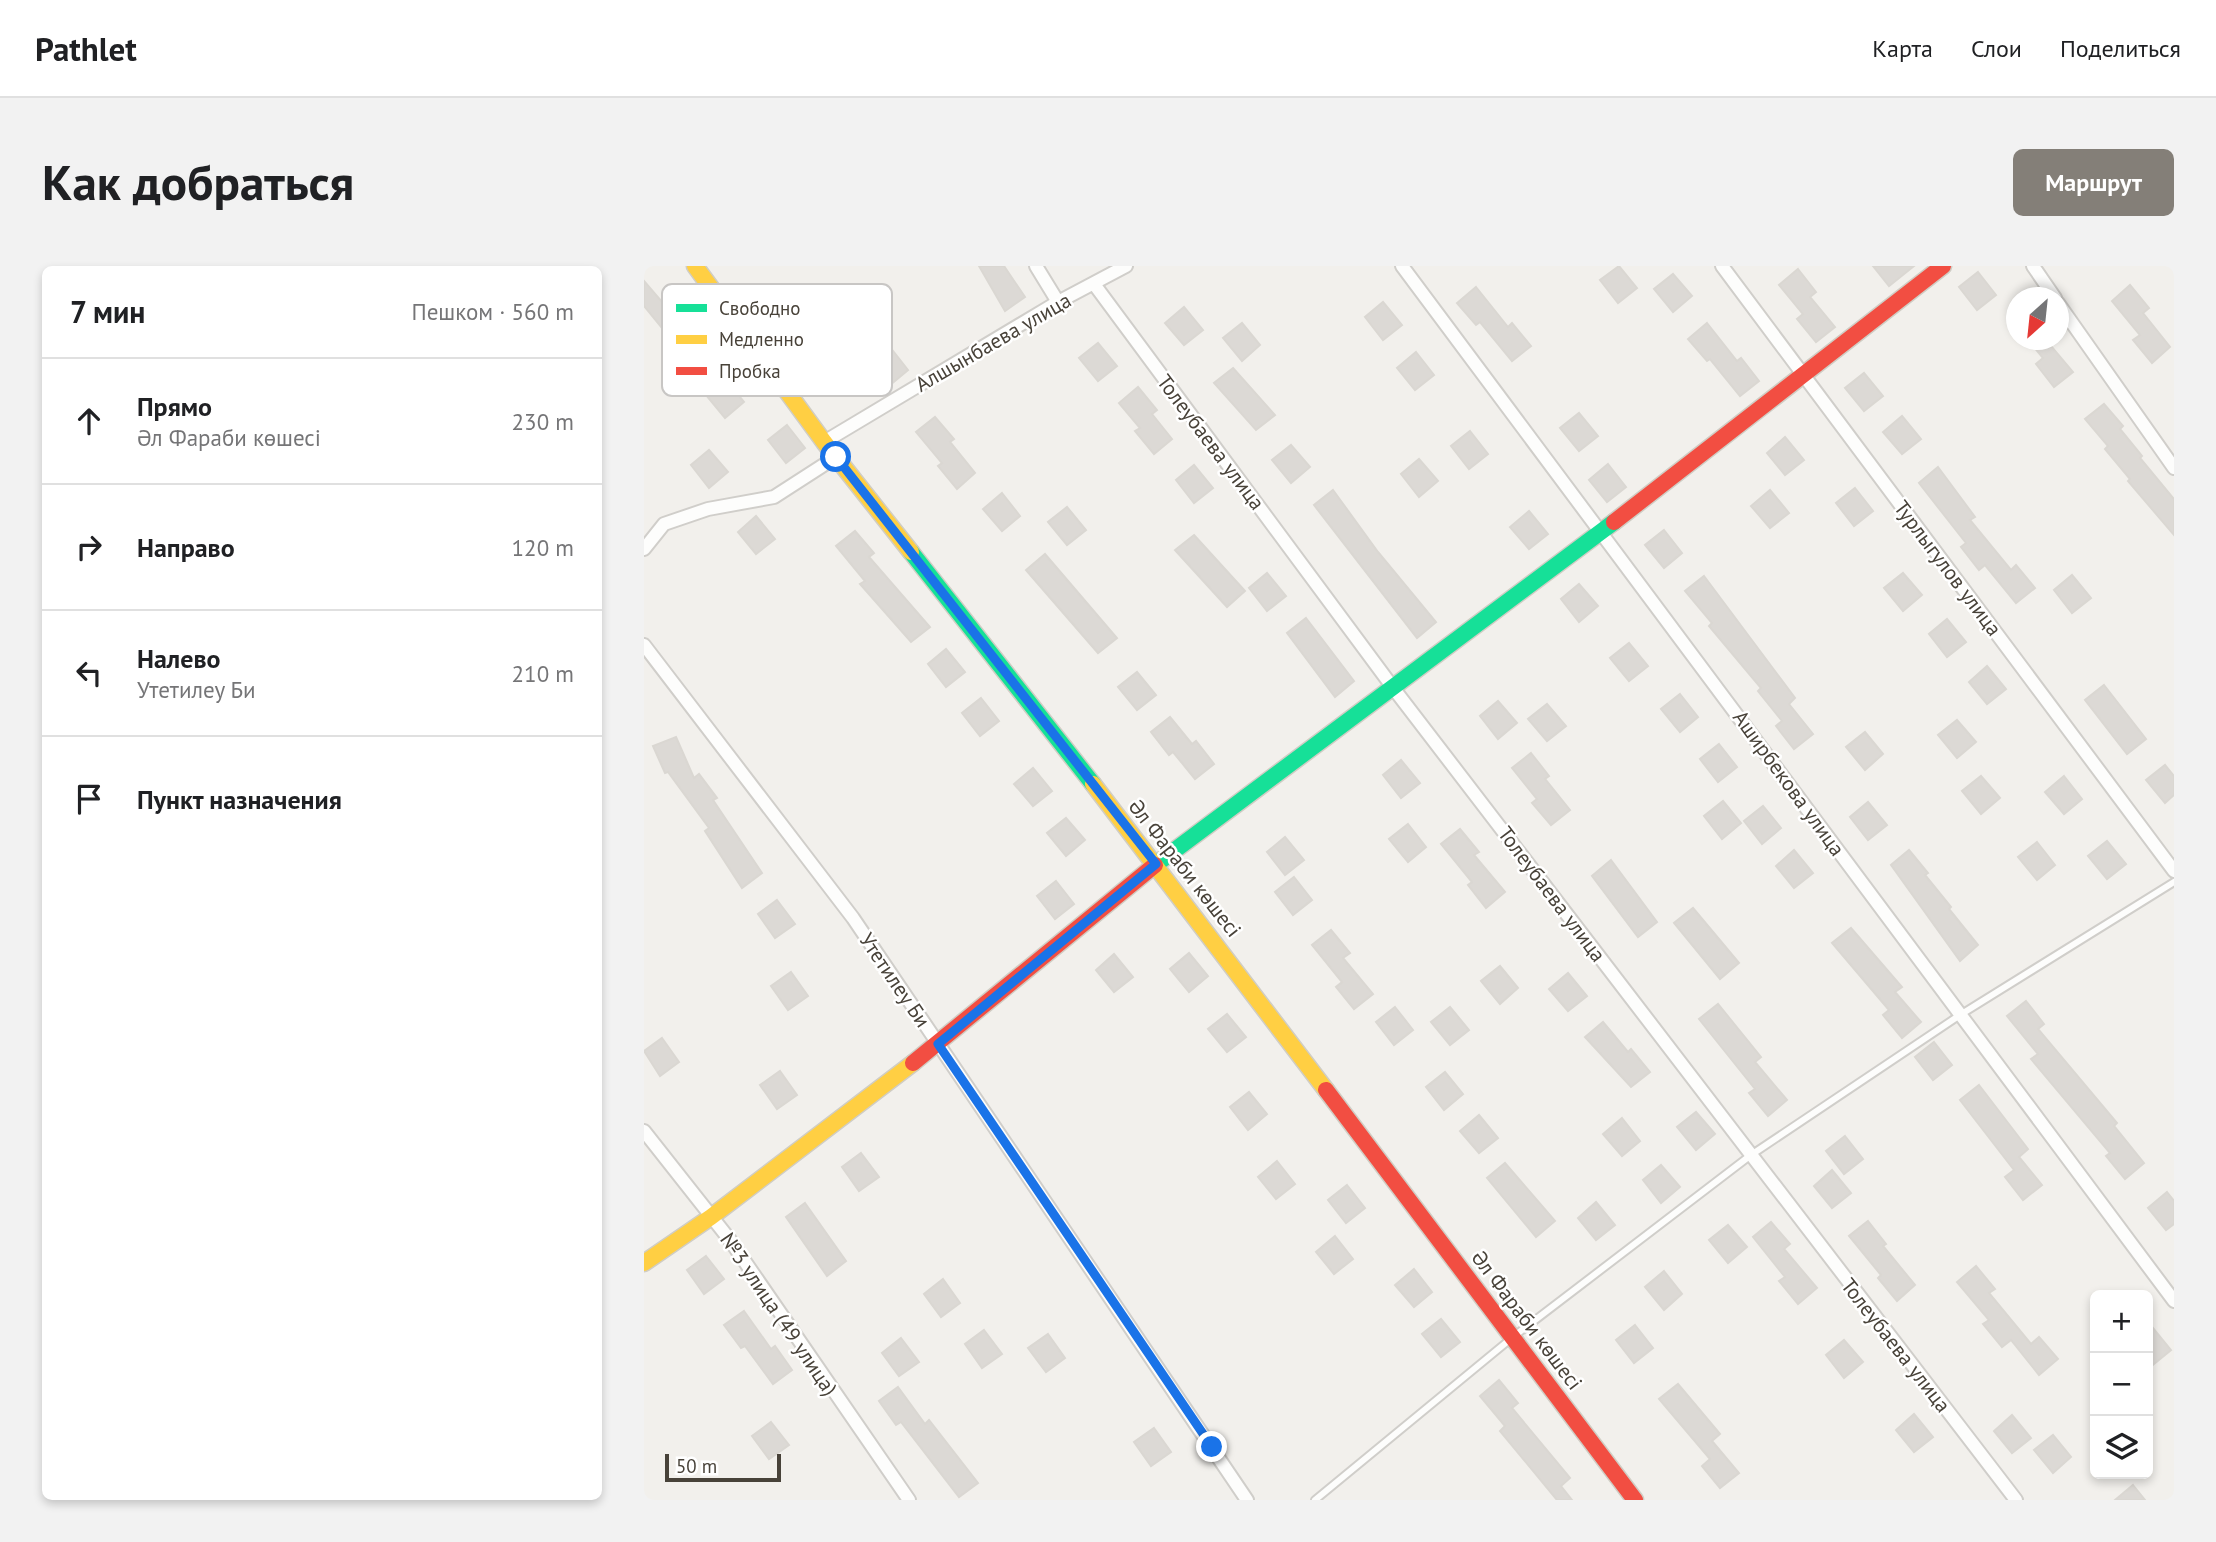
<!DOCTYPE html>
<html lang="ru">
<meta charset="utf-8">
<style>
body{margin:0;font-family:"PT Sans",sans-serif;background:#f2f2f2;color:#202124}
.controls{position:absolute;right:21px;bottom:21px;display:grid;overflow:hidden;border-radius:10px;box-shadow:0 4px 10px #0003}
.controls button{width:63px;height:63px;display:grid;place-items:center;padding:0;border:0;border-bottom:2px solid #e0e0e0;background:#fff;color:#202124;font:35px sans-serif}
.compass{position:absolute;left:1362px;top:21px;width:63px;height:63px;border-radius:50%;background:#fff;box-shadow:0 4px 10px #0003;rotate:207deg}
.scale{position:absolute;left:21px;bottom:18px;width:116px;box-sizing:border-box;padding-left:7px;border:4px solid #484239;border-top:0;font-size:19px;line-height:24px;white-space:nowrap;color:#484239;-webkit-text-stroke:5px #fff;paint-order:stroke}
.stop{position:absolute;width:21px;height:21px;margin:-16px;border:5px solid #1a73e8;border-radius:50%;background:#fff}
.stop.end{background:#1a73e8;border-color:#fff;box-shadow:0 2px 7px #0008}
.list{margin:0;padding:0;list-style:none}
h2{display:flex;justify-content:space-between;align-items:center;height:91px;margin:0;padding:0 28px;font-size:30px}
h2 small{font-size:23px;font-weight:400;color:#757577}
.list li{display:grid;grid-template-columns:46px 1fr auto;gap:21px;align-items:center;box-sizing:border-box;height:126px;padding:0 28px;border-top:2px solid #e0e0e0}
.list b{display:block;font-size:26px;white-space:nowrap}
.list p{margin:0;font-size:23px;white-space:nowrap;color:#757577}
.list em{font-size:23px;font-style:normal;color:#757577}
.icon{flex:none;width:38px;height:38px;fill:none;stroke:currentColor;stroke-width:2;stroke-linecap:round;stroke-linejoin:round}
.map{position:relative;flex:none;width:1530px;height:1234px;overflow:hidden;border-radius:10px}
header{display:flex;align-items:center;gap:42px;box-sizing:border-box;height:98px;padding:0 35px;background:#fff;border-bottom:2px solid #e0e0e0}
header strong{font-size:33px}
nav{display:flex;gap:38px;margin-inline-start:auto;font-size:24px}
.intro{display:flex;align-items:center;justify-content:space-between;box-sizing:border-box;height:168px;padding:0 42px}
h1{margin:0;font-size:49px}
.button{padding:18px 32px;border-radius:10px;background:#847f78;color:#fff;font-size:24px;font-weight:700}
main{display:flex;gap:42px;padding:0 42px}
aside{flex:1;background:#fff;border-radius:10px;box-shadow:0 4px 10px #0003}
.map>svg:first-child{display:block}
</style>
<header>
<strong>Pathlet</strong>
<nav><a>Карта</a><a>Слои</a><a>Поделиться</a></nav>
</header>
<div class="intro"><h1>Как добраться</h1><a class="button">Маршрут</a></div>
<main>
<aside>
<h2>7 мин<small>Пешком · 560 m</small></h2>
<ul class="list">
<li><svg class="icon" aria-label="ahead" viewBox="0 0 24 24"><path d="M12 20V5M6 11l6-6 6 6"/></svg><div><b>Прямо</b><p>Әл Фараби көшесі</p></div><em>230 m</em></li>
<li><svg class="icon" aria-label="right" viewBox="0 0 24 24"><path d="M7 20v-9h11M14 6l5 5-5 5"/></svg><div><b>Направо</b></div><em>120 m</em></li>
<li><svg class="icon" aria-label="left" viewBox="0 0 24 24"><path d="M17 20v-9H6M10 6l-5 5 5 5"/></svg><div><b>Налево</b><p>Утетилеу Би</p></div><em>210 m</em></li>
<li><svg class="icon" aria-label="arrive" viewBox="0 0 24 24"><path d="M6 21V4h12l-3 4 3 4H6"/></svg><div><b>Пункт назначения</b></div></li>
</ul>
</aside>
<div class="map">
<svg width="1530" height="1234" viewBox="0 0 1530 1234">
<rect width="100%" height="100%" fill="#f2f0ec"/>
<g fill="#dcd9d5" stroke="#dad7d2" stroke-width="2">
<path d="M335,0H360L381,31L361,45Z"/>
<path d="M975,0L993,22L974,37L956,14Z"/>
<path d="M1229,0H1270L1245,20Z"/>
<path d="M1154,3L1172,26L1166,31L1191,61L1172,76L1153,53L1159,48L1135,19Z"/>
<path d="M1334,6L1352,29L1333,44L1315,21Z"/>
<path d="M1029,8L1048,30L1029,46L1010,23Z"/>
<path d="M0,15L18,36L24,31L43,54L36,59L100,136L81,152L29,89L36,84L0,40Z"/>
<path d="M1486,19L1505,42L1499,47L1526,81L1508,97L1489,74L1496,69L1468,35Z"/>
<path d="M832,21L864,61L868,57L887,80L868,95L836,56L832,59L813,37Z"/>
<path d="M739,36L758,59L739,74L721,51Z"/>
<path d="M540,41L559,64L540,79L521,57Z"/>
<path d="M598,57L616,79L598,95L579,72Z"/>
<path d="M1063,57L1093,95L1097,92L1115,115L1096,130L1066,93L1063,95L1044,73Z"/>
<path d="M1384,74H1402L1429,106L1410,121L1392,98L1399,92Z"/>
<path d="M454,77L473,100L454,115L435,92Z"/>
<path d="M246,81L264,104L246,119L227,96Z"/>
<path d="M772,86L790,109L771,124L753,102Z"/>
<path d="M589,102L631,149L612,164L570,117Z"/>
<path d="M1220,107L1239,130L1220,145L1201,122Z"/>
<path d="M494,121L513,144L508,148L528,173L510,188L491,165L496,162L475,137Z"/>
<path d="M1460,138L1479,160L1476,163L1498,190L1496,192L1530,233V269L1484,215L1486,213L1461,183L1464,180L1441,153Z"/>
<path d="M935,147L954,170L935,185L916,162Z"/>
<path d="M1258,150L1277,173L1258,188L1239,166Z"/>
<path d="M291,151L310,173L306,176L331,207L313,223L294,200L298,197L272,166Z"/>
<path d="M143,159L161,182L142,197L124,174Z"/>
<path d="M826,165L844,188L825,203L807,180Z"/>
<path d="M1141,171L1160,194L1141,209L1123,187Z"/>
<path d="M647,179L666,201L647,217L628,194Z"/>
<path d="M65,184L84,206L65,222L47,199Z"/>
<path d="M775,193L794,215L775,231L757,208Z"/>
<path d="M964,198L982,221L963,236L945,214Z"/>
<path d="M550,199L569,222L550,237L532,214Z"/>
<path d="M1294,201L1331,251L1326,254L1367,304L1372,299L1391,322L1372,337L1341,299L1335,304L1317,281L1322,277L1275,217Z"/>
<path d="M1211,222L1229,245L1210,260L1192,237Z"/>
<path d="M689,224L734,286L792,356L773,372L670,239Z"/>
<path d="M1126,224L1145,247L1126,262L1107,240Z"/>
<path d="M358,227L376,250L358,265L339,243Z"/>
<path d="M423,241L442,264L423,279L404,256Z"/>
<path d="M885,245L904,268L885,283L866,261Z"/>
<path d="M112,250L131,273L112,288L94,266Z"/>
<path d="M1020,264L1038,287L1020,302L1001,279Z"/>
<path d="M211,265L230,287L225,291L286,361L267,376L216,318L221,315L192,280Z"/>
<path d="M550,269L601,325L583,341L531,284Z"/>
<path d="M401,288L473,372L454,387L382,304Z"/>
<path d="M623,307L642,330L623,345L605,322Z"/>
<path d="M1259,307L1278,329L1259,345L1240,322Z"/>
<path d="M1428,309L1447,332L1428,347L1410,324Z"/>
<path d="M1060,310L1151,432L1145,438L1169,468L1150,483L1132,460L1138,455L1114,425L1117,422L1065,360L1068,357L1041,325Z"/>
<path d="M935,318L954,340L935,356L917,333Z"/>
<path d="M662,352L710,415L691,431L643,367Z"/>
<path d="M1303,353L1322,376L1303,391L1285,368Z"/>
<path d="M985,377L1004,400L985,415L966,392Z"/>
<path d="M302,383L321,406L302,421L284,398Z"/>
<path d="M1343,400L1362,423L1343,438L1325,416Z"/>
<path d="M493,406L512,429L493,444L474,421Z"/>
<path d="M1460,419L1502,473L1483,488L1441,434Z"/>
<path d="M1036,428L1054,451L1036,466L1017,443Z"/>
<path d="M337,432L355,455L336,470L318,447Z"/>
<path d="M854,435L873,457L854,473L836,450Z"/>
<path d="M903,438L922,460L903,475L884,453Z"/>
<path d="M526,451L548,478L552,475L570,498L551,513L529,486L525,489L507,466Z"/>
<path d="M1313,454L1332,476L1313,492L1294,469Z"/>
<path d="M1221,466L1239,488L1221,504L1202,481Z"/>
<path d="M32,471L50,512L55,508L73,532L69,534L118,607L98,622L61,565L65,562L24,506L21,507L9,480Z"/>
<path d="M1075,478L1093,501L1074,516L1056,493Z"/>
<path d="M887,487L905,510L901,513L926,544L907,559L888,537L893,533L868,502Z"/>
<path d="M757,494L776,517L757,532L739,509Z"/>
<path d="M1521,499L1530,510V529L1521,537L1502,514Z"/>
<path d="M389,502L408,525L389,540L370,518Z"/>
<path d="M1337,510L1356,532L1337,548L1318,525Z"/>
<path d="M1420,510L1438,533L1420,548L1401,526Z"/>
<path d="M1079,535L1097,557L1078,573L1060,550Z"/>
<path d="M1224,536L1243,559L1224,574L1206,551Z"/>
<path d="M1119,540L1137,562L1118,578L1100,555Z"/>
<path d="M422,552L441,574L422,590L403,567Z"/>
<path d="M764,558L782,581L764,596L745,573Z"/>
<path d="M816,563L835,586L830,589L861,626L842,642L824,619L828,616L797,578Z"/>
<path d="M641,571L660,594L641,609L623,586Z"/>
<path d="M1463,575L1482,598L1463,613L1444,590Z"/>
<path d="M1393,576L1411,599L1393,614L1374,591Z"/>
<path d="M1150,584L1169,607L1150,622L1132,600Z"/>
<path d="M1265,584L1284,607L1281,609L1307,641L1305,643L1334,679L1316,695L1247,599Z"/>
<path d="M967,594L1013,656L994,671L948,610Z"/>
<path d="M650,611L668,634L649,649L631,626Z"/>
<path d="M412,615L430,638L411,653L393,630Z"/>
<path d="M133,634L151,658L131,672L114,648Z"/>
<path d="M1049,642L1095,697L1076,713L1030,657Z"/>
<path d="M1207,662L1258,721L1251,726L1277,756L1258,772L1239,749L1245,744L1188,677Z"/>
<path d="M687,664L706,687L699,692L729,728L710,743L692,721L698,716L668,679Z"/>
<path d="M545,687L564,710L545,726L526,703Z"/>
<path d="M470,688L489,711L470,726L452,704Z"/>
<path d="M856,700L874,722L856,738L837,715Z"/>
<path d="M147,706L164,730L144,744L127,720Z"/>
<path d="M924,707L943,730L924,745L905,723Z"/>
<path d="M1382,735L1400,758L1394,763L1473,857L1470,860L1500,897L1481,913L1462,890L1466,887L1387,793L1394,788L1363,750Z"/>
<path d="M1074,738L1117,791L1111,796L1143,834L1124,850L1105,827L1111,823L1055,753Z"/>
<path d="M751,741L769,764L750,779L732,756Z"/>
<path d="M806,741L825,764L806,779L787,756Z"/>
<path d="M583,748L602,771L583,786L564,763Z"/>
<path d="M959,756L984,786L987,783L1006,806L987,821L941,771Z"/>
<path d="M18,772L35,796L16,810L0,785Z"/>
<path d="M1290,776L1308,799L1289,814L1271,791Z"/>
<path d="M136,805L153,829L133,843L116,819Z"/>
<path d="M801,806L819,828L800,844L782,821Z"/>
<path d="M1335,819L1384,883L1375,891L1398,919L1379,934L1361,911L1370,904L1316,834Z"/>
<path d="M605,826L623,848L604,864L586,841Z"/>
<path d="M1052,846L1071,868L1052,884L1033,861Z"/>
<path d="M835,849L854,872L835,887L816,865Z"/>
<path d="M978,852L996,875L978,890L959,868Z"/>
<path d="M1201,870L1219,893L1200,908L1182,885Z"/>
<path d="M217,887L235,911L215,925L198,901Z"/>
<path d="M633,895L651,918L632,933L614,911Z"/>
<path d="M861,897L911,955L892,971L843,912Z"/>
<path d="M1017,899L1036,921L1017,937L999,914Z"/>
<path d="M1188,904L1207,927L1188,942L1170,920Z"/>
<path d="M703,919L721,942L702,957L684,934Z"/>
<path d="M1523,926L1530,935V958L1522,964L1504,942Z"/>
<path d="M952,936L971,959L952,974L934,952Z"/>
<path d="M161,937L202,995L183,1010L142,951Z"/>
<path d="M1224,955L1242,978L1239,980L1271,1019L1253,1035L1234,1012L1237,1009L1205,970Z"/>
<path d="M1127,956L1146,978L1140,983L1173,1022L1154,1038L1135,1015L1141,1011L1109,971Z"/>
<path d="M1084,959L1103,981L1084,997L1065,974Z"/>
<path d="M691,970L709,993L690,1008L672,986Z"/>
<path d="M62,990L80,1013L60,1028L43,1004Z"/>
<path d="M1332,1000L1351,1023L1345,1027L1387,1078L1395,1071L1414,1093L1395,1109L1367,1074L1358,1081L1339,1058L1345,1054L1313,1016Z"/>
<path d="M770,1003L788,1026L770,1041L751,1019Z"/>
<path d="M1020,1005L1038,1028L1020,1044L1001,1021Z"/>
<path d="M299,1013L316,1037L297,1051L280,1028Z"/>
<path d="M100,1045L127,1083L131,1080L148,1104L129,1118L101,1080L97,1082L80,1059Z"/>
<path d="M797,1053L816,1076L797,1091L778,1068Z"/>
<path d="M1504,1056L1527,1084L1504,1103Z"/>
<path d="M991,1059L1009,1082L990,1097L972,1074Z"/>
<path d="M340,1064L358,1088L338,1102L321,1078Z"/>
<path d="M404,1068L421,1092L402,1106L384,1082Z"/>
<path d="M257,1072L275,1096L255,1110L238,1087Z"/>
<path d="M1200,1074L1219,1096L1200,1112L1182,1089Z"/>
<path d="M855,1114L874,1137L868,1142L926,1212L917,1220L928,1234H913L856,1165L861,1160L836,1130Z"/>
<path d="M1034,1118L1076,1168L1068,1175L1095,1207L1076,1222L1058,1200L1066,1193L1015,1133Z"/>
<path d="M254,1121L281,1158L285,1154L334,1217L315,1231L257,1156L252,1159L235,1135Z"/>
<path d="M1270,1148L1289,1171L1270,1186L1252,1164Z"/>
<path d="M1368,1149L1387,1172L1368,1187L1350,1165Z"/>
<path d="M127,1156L145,1179L125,1193L108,1170Z"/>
<path d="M510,1162L527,1186L507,1200L490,1176Z"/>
<path d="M1409,1169L1427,1191L1409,1207L1390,1184Z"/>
<path d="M1489,1219L1501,1234H1471Z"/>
</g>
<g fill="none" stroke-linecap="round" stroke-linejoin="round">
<defs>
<path id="lane" d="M671,1234L869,1071L1107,889L1316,749L1530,616"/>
<g id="street">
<path d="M392,0L414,36"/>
<path d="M758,0L1530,1035"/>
<path d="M1078,0L1530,605"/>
<path d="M1389,0L1411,32"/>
<path d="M450,18L750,423L1372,1234"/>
<path d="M1414,37L1530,202"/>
<path d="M180,176L414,36L482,0"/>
<path d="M0,283L20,258L64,243L130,231L192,191"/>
<path d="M0,379L209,652L603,1234"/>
<path d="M0,865L86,974L265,1234"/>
</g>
<g id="fast">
<path d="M267,286L449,518"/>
<path d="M511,599L970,256"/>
</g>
<g id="slow">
<path d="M51,0L180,176L267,286"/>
<path d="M449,518L682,824"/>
<path d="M0,997L67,951L269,797"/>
</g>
<g id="jam">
<path d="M970,256L1299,0"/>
<path d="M269,797L511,599"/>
<path d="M682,824L991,1234"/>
</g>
</defs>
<use href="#lane" stroke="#d0ceca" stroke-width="10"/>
<use href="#street" stroke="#d0ceca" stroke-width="16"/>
<use href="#fast" stroke="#d0cdc4" stroke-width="19"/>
<use href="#slow" stroke="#d0cdc4" stroke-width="19"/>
<use href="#jam" stroke="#d0cdc4" stroke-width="19"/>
<use href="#lane" stroke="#fdfdfc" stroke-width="6"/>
<use href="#street" stroke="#fdfdfc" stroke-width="12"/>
<use href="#fast" stroke="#16e098" stroke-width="16"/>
<use href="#slow" stroke="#ffcf43" stroke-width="16"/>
<use href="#jam" stroke="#f24e42" stroke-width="16"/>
</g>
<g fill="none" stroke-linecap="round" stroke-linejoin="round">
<path stroke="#1a73e8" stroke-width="9" d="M192,191L512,598L294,778L568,1181"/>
</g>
<g text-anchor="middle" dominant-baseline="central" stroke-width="5" stroke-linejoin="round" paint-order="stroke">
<g font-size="21" fill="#484239" stroke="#fff">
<text transform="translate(349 76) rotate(-30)">Алшынбаева улица</text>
<text transform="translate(567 176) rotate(53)">Толеубаева улица</text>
<text transform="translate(1304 302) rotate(53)">Турлыгулов улица</text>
<text transform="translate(1145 517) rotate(54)">Аширбекова улица</text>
<text transform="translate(541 602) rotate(52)">Әл Фараби көшесі</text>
<text transform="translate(908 628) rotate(53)">Толеубаева улица</text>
<text transform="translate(251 714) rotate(56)">Утетилеу Би</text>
<text transform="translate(135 1048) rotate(56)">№3 улица (49 улица)</text>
<text transform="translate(883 1054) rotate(53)">Әл Фараби көшесі</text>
<text transform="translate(1252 1079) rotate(52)">Толеубаева улица</text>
</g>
</g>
<rect x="18" y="18" width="230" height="112" rx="10" fill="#fff" stroke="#c8c6c4" stroke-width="2"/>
<rect x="32" y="38" width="31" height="8" fill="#16e098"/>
<rect x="32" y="69" width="31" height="9" fill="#ffcf43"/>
<rect x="32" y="101" width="31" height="8" fill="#f24e42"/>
<g font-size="19" fill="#484239">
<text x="75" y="49">Свободно</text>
<text x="75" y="80">Медленно</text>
<text x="75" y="112">Пробка</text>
</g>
</svg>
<div class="controls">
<button>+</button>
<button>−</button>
<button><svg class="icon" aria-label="layers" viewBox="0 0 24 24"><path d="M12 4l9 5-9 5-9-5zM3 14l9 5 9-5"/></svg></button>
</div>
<svg class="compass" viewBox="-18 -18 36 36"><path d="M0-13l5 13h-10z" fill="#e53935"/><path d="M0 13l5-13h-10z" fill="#757577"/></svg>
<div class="scale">50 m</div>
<div class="stop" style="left:192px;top:191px"></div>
<div class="stop end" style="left:568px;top:1181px"></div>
</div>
</main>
